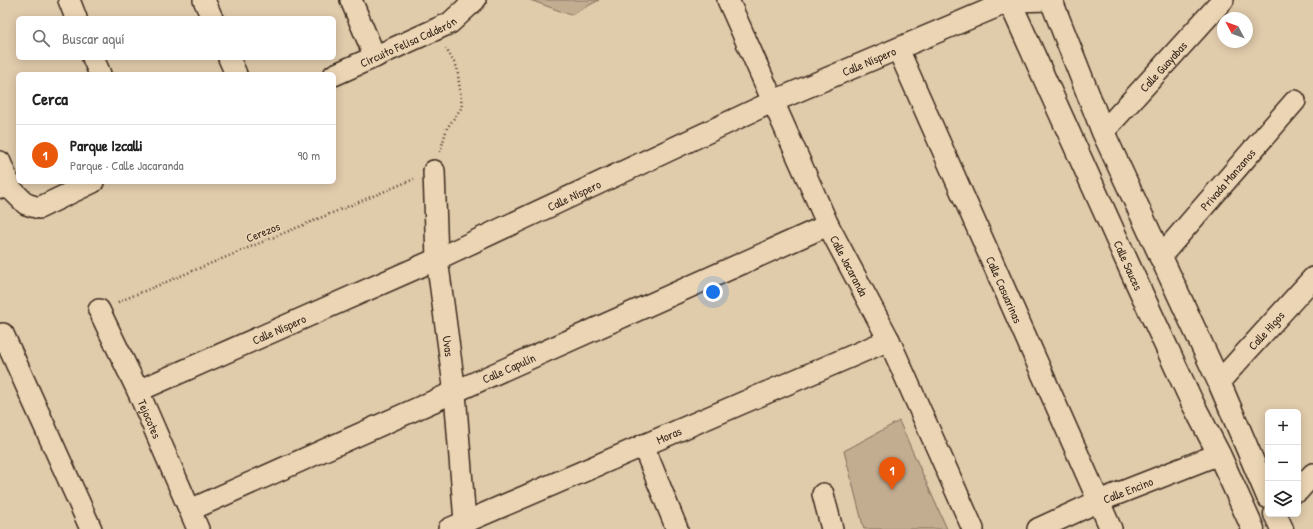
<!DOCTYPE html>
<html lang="es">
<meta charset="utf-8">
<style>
body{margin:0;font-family:"Patrick Hand",sans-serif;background:#f2f2f2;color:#222}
.controls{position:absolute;right:12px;bottom:12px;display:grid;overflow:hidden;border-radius:6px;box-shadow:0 2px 10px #0003}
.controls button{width:36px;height:36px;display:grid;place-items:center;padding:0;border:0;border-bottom:1px solid #e0e0e0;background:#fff;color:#222;font:20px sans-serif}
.compass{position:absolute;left:1217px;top:12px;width:36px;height:36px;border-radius:50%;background:#fff;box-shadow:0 2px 10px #0003;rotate:311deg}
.you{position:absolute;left:713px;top:292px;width:14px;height:14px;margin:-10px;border:3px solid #fff;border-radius:50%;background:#1a73e8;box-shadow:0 0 0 6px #1a73e833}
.badge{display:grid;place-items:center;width:26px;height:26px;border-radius:50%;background:#ea580c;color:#fff;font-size:13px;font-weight:700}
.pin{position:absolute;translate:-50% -33px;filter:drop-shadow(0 1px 2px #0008)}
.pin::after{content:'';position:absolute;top:21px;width:14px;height:12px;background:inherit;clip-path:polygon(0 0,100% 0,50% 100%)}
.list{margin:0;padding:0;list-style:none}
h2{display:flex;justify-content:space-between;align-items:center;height:52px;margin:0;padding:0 16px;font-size:17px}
h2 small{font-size:13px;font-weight:400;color:#767676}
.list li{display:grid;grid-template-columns:26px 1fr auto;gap:12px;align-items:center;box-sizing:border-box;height:60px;padding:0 16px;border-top:1px solid #e0e0e0}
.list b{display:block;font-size:15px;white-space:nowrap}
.list p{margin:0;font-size:13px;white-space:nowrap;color:#767676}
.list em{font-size:13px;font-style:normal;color:#767676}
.icon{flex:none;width:22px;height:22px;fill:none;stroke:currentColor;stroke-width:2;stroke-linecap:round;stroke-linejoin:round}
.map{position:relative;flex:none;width:1313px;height:529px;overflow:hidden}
.search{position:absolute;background:#fff;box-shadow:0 2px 10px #0003;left:16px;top:16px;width:320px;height:44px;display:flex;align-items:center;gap:10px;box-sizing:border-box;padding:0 14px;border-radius:6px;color:#767676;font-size:15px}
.panel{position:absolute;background:#fff;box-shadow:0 2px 10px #0003;left:16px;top:72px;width:320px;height:112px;border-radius:6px}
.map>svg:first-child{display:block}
</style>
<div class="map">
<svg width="1313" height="529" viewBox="0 0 1313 529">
<rect width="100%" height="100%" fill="#e0cbab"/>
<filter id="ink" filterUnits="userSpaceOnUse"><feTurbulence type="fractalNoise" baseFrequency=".025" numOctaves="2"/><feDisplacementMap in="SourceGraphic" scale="8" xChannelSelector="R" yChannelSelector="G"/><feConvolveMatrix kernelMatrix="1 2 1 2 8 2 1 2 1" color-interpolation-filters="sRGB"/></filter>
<g filter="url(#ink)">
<g fill="#c2ad91" stroke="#7e6c58">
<path d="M530,0H599L571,15Z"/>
<path d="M899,421L947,529H864L844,451Z"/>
</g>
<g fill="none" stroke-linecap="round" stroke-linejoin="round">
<defs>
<g id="minor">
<path d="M69,0L76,18"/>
<path d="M204,0L212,18"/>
<path d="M351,0L375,57"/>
<path id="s1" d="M728,0L828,225L889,340L973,529"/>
<path id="s2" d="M898,49L1111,529"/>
<path d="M93,58L100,74"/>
<path d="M229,58L236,74"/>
<path id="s3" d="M334,75L450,23L475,0"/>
<path id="s4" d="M1103,132L1223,0"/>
<path d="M0,162L11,189"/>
<path id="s5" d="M434,171L437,259L455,393L465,522"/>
<path d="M0,187L11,189L26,204L39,208L93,182"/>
<path id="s6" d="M1160,257L1295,101"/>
<path id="s7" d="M99,310L138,391L198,529"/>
<path d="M3,334L91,529"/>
<path id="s8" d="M1219,382L1313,278"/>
<path id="s9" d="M138,391L437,259L774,101L1010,1L1051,0"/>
<path d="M643,445L677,529"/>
<path d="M1298,491L1313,474"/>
<path d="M823,494L832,529"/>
<path id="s10" d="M190,510L828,225"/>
<path id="s11" d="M449,529L889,340"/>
<path id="s12" d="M1038,529L1099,501L1219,454"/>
</g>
<g id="tertiary">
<path id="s13" d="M1009,0L1134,277L1192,402L1219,454L1253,529"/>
<path d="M1051,0L1103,132L1219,382L1268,497"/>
<path d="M1275,514L1282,529"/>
</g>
</defs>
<use href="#minor" stroke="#3b2a1e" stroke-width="24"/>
<use href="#tertiary" stroke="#3b2a1e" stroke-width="25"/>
<g stroke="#3b2a1e" stroke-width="2.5" stroke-dasharray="1 3" stroke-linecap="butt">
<path d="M440,152L447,128L462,107L457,67L445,47"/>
<path d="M118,302L414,179"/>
</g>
<use href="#minor" stroke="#ebd5b4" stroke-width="21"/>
<use href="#tertiary" stroke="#ebd5b4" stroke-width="22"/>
</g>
</g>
<g text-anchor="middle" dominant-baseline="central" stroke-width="3" stroke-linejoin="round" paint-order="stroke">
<g font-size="12" fill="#3b2a1e" stroke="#ebd5b4">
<text stroke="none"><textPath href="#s3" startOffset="81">Circuito Felisa Calderón</textPath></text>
<text stroke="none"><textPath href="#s9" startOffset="802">Calle Níspero</textPath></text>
<text stroke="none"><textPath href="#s4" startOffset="89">Calle Guayabas</textPath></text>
<text stroke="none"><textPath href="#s6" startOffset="103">Privada Manzanos</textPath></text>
<text stroke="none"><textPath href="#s9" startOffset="478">Calle Níspero</textPath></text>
<text transform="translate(263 232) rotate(-22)">Cerezos</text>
<text stroke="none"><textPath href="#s1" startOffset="292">Calle Jacaranda</textPath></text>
<text stroke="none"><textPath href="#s13" startOffset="291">Calle Sauces</textPath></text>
<text stroke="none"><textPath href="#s2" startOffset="263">Calle Casuarinas</textPath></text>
<text stroke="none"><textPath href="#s9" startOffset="154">Calle Níspero</textPath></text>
<text stroke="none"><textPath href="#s8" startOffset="70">Calle Higos</textPath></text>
<text stroke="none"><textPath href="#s5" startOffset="176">Uvas</textPath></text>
<text stroke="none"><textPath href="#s10" startOffset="349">Calle Capulín</textPath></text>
<text stroke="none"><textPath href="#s7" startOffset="120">Tejocotes</textPath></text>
<text stroke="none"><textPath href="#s11" startOffset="239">Moras</textPath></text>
<text stroke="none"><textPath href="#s12" startOffset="98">Calle Encino</textPath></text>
</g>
</g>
</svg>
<div class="controls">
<button>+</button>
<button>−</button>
<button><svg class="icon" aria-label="layers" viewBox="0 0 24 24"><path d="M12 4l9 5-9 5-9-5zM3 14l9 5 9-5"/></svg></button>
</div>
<svg class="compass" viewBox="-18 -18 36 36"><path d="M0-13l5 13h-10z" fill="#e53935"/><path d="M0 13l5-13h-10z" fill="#767676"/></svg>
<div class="you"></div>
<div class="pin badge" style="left:892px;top:490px">1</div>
<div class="search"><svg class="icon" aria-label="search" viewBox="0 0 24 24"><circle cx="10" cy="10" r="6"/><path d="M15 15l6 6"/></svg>Buscar aquí</div>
<section class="panel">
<h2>Cerca<small></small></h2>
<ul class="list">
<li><span class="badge">1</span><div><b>Parque Izcalli</b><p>Parque · Calle Jacaranda</p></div><em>90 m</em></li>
</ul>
</section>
</div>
